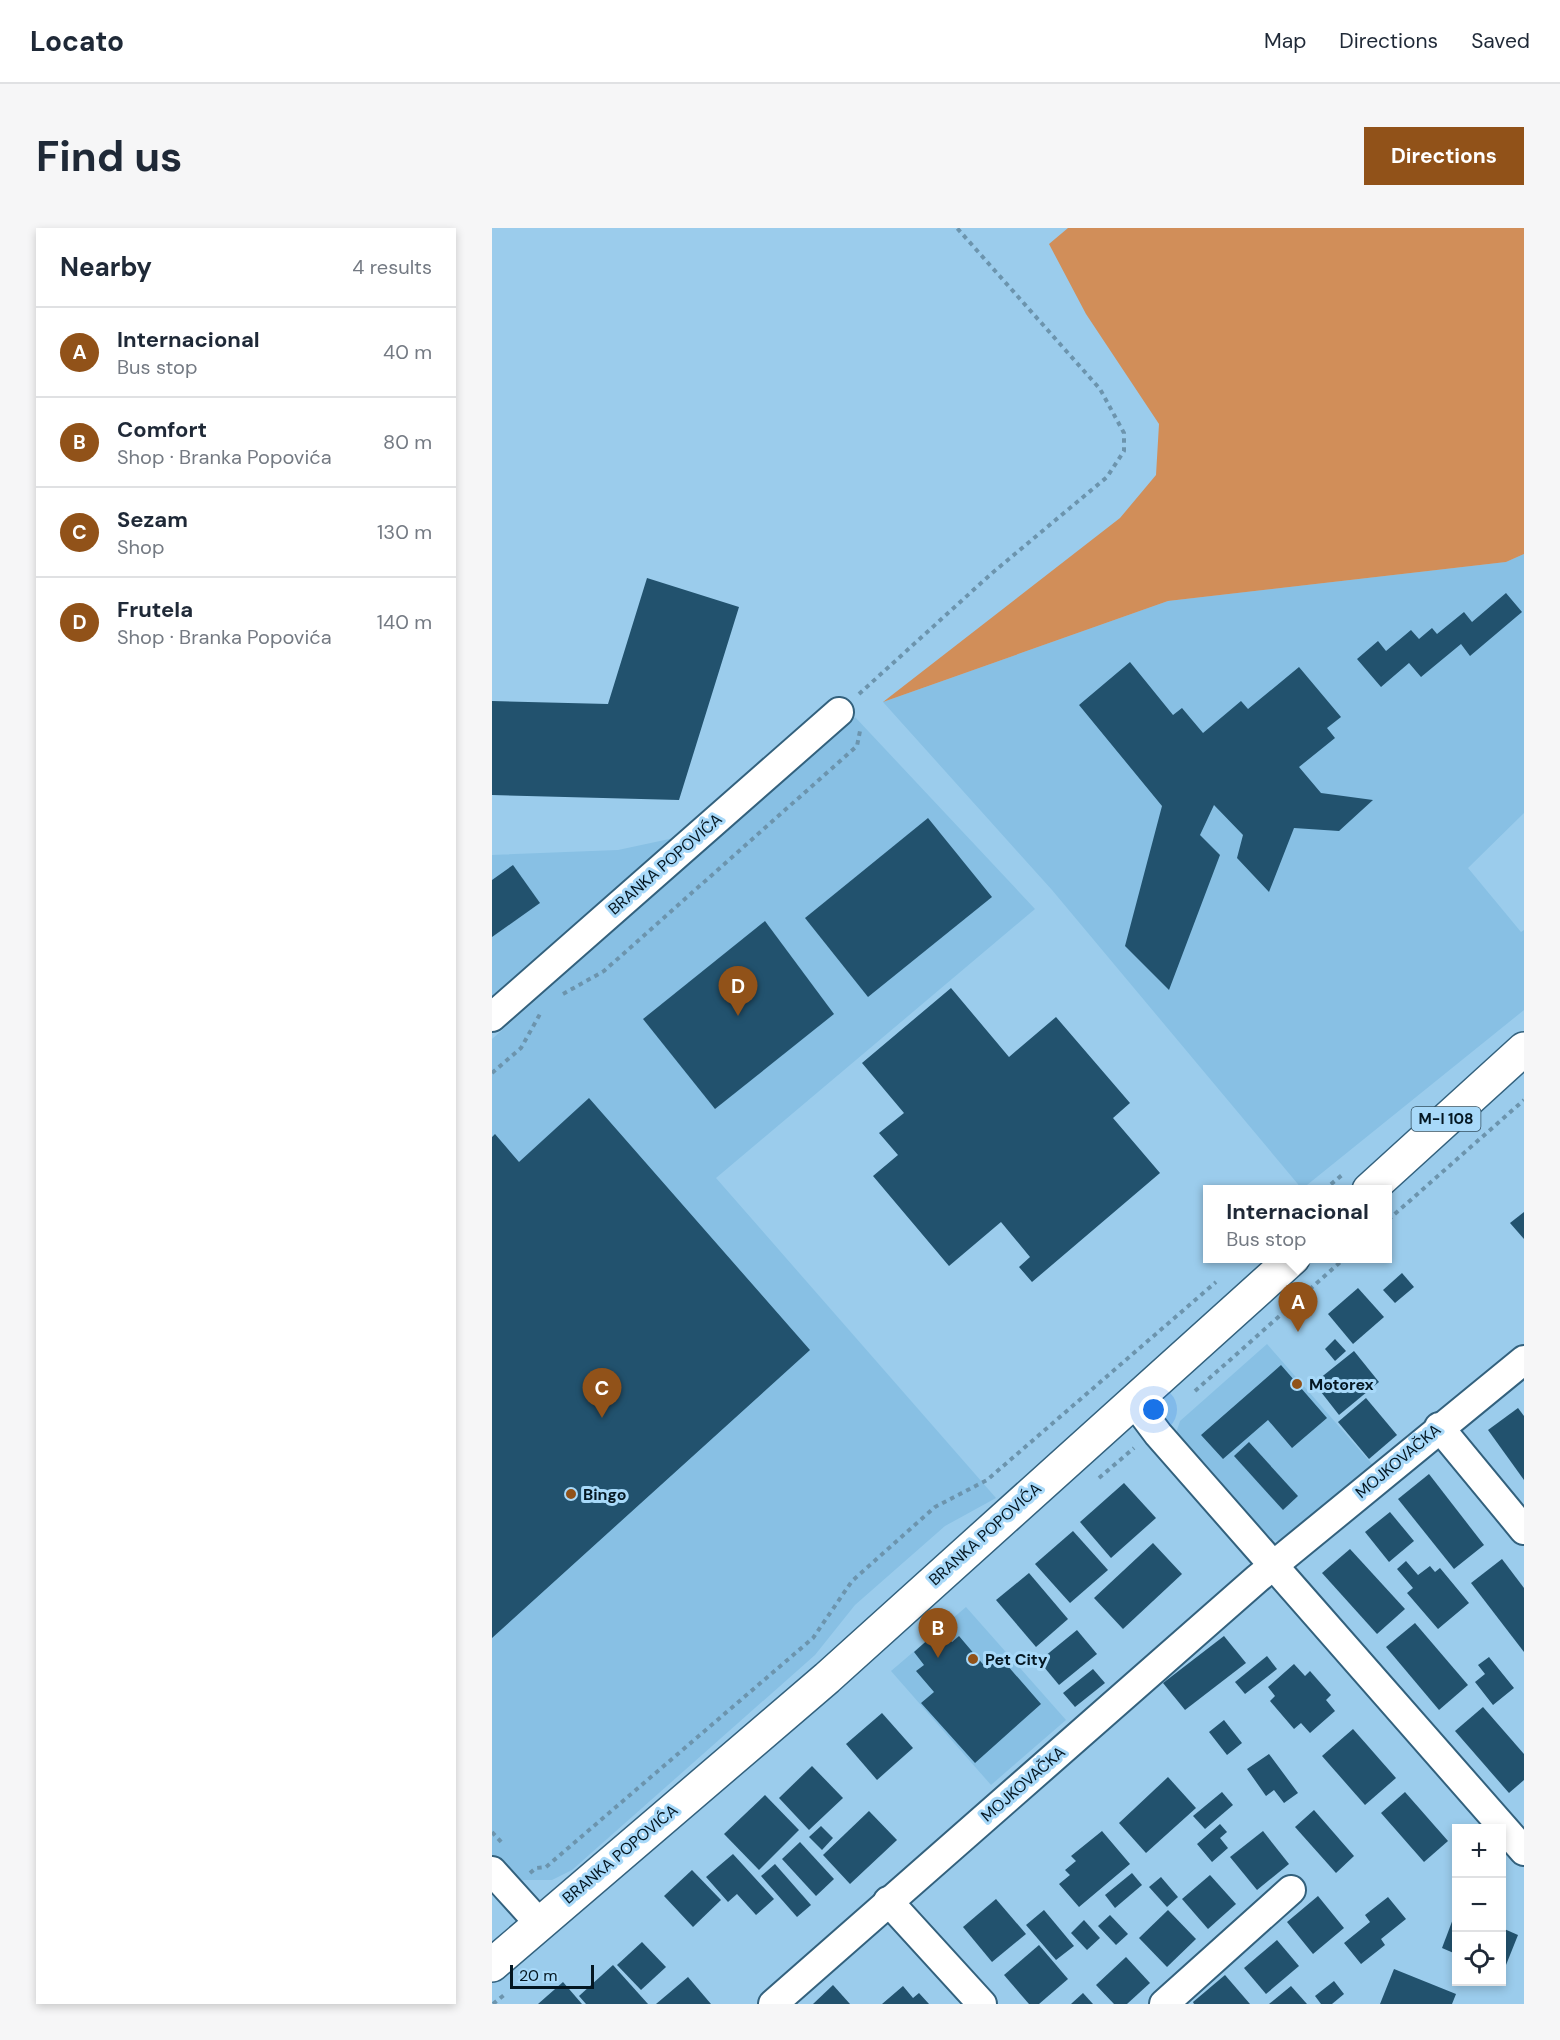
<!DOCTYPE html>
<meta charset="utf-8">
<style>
body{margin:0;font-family:"DM Sans",sans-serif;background:#f6f6f7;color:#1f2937}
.controls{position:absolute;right:18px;bottom:18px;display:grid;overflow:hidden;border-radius:0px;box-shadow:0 3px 9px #0003}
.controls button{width:54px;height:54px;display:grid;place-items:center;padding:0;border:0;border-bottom:2px solid #e0e1e3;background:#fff;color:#1f2937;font:30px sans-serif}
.scale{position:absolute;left:18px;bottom:15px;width:84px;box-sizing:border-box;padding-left:6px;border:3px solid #041722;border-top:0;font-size:16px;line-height:21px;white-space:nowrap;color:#041722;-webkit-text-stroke:4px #a8d9f9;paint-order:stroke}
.you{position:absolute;left:662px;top:1182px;width:21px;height:21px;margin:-15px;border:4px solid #fff;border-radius:50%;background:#1a73e8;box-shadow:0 0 0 9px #1a73e833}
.badge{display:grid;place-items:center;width:39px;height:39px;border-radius:50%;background:#915219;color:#fff;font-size:20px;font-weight:700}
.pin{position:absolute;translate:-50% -50px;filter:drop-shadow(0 2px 3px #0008)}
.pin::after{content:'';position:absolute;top:32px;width:21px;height:18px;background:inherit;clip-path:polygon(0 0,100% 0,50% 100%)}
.popup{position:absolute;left:711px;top:957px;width:189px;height:78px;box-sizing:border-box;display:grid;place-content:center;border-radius:0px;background:#fff;filter:drop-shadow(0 2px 4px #0005);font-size:20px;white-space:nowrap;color:#747a83}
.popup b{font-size:22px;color:#1f2937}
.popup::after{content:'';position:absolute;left:50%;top:100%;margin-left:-12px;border:12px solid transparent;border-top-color:#fff}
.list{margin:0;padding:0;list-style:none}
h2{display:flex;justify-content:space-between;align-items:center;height:78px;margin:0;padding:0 24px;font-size:26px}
h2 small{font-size:20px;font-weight:400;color:#747a83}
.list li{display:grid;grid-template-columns:39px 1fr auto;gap:18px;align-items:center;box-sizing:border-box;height:90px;padding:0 24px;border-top:2px solid #e0e1e3}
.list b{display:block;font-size:22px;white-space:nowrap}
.list p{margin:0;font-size:20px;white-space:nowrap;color:#747a83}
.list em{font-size:20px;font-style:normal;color:#747a83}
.icon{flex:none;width:33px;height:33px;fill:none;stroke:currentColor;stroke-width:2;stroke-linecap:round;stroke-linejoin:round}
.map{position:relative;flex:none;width:1032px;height:1776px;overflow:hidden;border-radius:0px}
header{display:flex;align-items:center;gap:36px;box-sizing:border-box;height:84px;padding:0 30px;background:#fff;border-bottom:2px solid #e0e1e3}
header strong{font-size:28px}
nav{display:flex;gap:33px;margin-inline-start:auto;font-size:21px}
.intro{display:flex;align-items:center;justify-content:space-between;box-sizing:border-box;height:144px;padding:0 36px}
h1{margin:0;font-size:42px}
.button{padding:15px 27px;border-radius:0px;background:#915219;color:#fff;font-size:21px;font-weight:700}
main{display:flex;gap:36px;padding:0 36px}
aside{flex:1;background:#fff;border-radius:0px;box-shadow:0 3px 9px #0003}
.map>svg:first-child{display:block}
</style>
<header>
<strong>Locato</strong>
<nav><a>Map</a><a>Directions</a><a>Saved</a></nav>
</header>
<div class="intro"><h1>Find us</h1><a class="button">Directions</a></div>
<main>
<aside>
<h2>Nearby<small>4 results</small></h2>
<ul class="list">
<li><span class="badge">A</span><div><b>Internacional</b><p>Bus stop</p></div><em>40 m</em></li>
<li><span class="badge">B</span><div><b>Comfort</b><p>Shop · Branka Popovića</p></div><em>80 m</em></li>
<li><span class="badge">C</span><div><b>Sezam</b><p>Shop</p></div><em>130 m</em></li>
<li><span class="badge">D</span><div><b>Frutela</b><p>Shop · Branka Popovića</p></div><em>140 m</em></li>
</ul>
</aside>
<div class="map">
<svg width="1032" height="1776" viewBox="0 0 1032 1776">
<rect width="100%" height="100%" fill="#9bccec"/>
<g fill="#88c0e4">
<path d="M1032,326V585L976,640L1029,704L1032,702V782L810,961L560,662L391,474L676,373L1014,334Z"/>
<path d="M363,489L543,681L224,950L504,1270L453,1298L363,1377L323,1427L80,1642L60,1652H30L0,1635V811Z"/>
<path d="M182,610L0,773V627L126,622Z"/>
<path d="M775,1116L886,1243L793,1314L776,1311L762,1299L684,1205L688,1193Z"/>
<path d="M474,1379L574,1492L499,1557L399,1443Z"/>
</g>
<path fill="#d18e59" d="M576,0H1032V326L1014,334L676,373L391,474L628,290L664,247L667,196L594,86L557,16Z"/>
<g fill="#22526e">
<path d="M155,350L247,379L187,572L0,567V473L116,476Z"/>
<path d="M1014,365L1030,384L978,428L969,416L929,449L917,435L889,459L865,431L886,413L894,423L919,402L927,411L940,400L945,406L972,384L980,394Z"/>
<path d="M638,434L681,487L690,480L711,505L749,473L756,481L807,439L849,489L835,500L843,510L807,539L829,565L881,572L847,603L802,600L777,664L745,630L751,607L722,577L708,607L728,627L677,762L633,718L670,578L587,477Z"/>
<path d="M436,590L500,669L376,769L313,690Z"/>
<path d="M21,637L48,675L0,709V652Z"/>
<path d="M273,693L342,786L223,881L151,791Z"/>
<path d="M459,760L517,829L564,789L638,875L621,890L668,945L540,1054L527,1039L538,1029L509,994L457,1038L381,948L406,927L387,905L412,885L370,835Z"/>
<path d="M97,870L318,1122L0,1410V909L3,906L27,934Z"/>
<path d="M1032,984V1011L1018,995Z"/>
<path d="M910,1045L922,1059L903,1075L891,1062Z"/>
<path d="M866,1060L892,1089L861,1116L836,1086Z"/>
<path d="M843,1111L854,1123L843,1133L833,1121Z"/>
<path d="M862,1123L887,1154L847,1187L822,1155Z"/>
<path d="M789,1137L835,1190L800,1220L776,1192L731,1231L709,1207Z"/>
<path d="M874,1170L905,1207L877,1231L846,1194Z"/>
<path d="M1026,1180L1032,1188V1252L996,1202Z"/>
<path d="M757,1214L806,1268L791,1282L742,1228Z"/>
<path d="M937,1246L992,1317L962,1341L906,1271Z"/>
<path d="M632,1255L664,1290L619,1330L588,1294Z"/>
<path d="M898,1284L922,1313L897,1334L873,1304Z"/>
<path d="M581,1303L616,1342L578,1375L543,1336Z"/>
<path d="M661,1315L690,1346L631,1401L602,1370Z"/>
<path d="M858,1321L913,1381L885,1406L830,1345Z"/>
<path d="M1010,1331L1032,1360V1424L979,1355Z"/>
<path d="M914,1333L926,1347L938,1338L943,1344L948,1340L977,1375L946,1401L915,1365L921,1360L905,1341Z"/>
<path d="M537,1345L576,1391L544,1419L504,1372Z"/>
<path d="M923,1395L976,1457L947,1482L894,1419Z"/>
<path d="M448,1401L460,1414L467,1408L495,1441L508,1429L549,1476L483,1535L429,1475L442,1464L424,1443L432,1437L422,1424Z"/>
<path d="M585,1402L605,1426L567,1457L547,1433Z"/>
<path d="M732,1408L754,1435L693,1482L671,1455Z"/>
<path d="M775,1428L785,1441L753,1466L743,1454Z"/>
<path d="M997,1429L1022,1460L1001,1477L983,1454L993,1446L986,1437Z"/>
<path d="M802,1436L813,1448L818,1443L839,1467L834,1472L843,1483L818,1505L809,1495L802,1501L778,1473L783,1468L776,1459Z"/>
<path d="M601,1441L613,1455L583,1479L571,1465Z"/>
<path d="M991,1479L1032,1526V1552L1017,1565L963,1503Z"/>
<path d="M390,1485L421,1520L385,1552L354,1516Z"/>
<path d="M732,1492L750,1515L735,1527L717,1504Z"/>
<path d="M861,1501L904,1550L873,1577L830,1528Z"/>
<path d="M777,1526L806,1565L792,1575L782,1562L774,1568L755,1541Z"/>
<path d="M320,1538L351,1570L317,1602L287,1570Z"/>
<path d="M676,1549L704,1580L654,1625L627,1595Z"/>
<path d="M730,1564L741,1577L713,1601L701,1588Z"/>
<path d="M913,1564L956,1613L932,1634L889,1585Z"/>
<path d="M273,1567L307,1602L267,1642L232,1606Z"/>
<path d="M822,1582L862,1628L844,1645L803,1599Z"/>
<path d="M377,1583L405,1612L358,1656L331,1627Z"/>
<path d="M728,1596L735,1604L728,1610L736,1620L720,1634L705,1616Z"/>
<path d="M329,1598L341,1610L330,1622L317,1609Z"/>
<path d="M610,1603L638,1636L587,1679L567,1656L578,1647L573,1642L584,1633L579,1628Z"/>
<path d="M771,1603L797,1636L765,1662L738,1629Z"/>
<path d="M308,1614L342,1651L324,1668L290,1631Z"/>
<path d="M241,1626L282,1671L264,1687L245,1666L236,1674L214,1649Z"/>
<path d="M283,1636L319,1677L305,1689L269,1648Z"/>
<path d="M200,1642L229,1672L201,1699L172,1668Z"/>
<path d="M640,1645L650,1657L623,1680L613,1667Z"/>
<path d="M718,1647L744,1676L716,1701L690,1671Z"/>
<path d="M669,1649L686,1669L675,1679L657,1659Z"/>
<path d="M826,1668L852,1700L821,1726L795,1694Z"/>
<path d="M896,1669L914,1691L889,1711L893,1717L869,1736L852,1715L878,1694L873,1687Z"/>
<path d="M504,1671L534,1706L500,1734L471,1699Z"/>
<path d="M552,1682L582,1718L564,1732L534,1697Z"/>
<path d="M676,1682L704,1711L675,1739L647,1710Z"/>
<path d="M964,1683V1726L950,1720Z"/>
<path d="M618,1687L636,1706L624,1717L606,1698Z"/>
<path d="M592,1692L608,1710L595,1722L579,1705Z"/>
<path d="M1010,1700L1026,1707L1010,1747Z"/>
<path d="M785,1712L807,1738L774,1766L752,1740Z"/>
<path d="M150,1714L174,1739L149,1762L125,1737Z"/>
<path d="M547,1717L576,1751L547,1776H537L512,1747Z"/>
<path d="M634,1729L658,1755L635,1776H622L604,1757Z"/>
<path d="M121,1737L156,1776H94L87,1768Z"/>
<path d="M902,1741L964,1766L960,1776H888Z"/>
<path d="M733,1747L758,1776H702L701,1774Z"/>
<path d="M196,1749L219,1776H164Z"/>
<path d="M842,1753L852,1766L840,1776H829L823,1768Z"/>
<path d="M71,1754L90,1776H46Z"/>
<path d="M341,1757L358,1776H321Z"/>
<path d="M411,1758L421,1770L427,1765L437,1776H390Z"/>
<path d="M799,1758L815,1776H777Z"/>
<path d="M591,1765L601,1776H579Z"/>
</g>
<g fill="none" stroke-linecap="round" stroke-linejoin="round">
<defs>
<g id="street">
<path d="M0,789L347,484"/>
<path d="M642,1174L666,1206L1032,1623"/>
<path d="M947,1199L1032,1302"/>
<path d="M0,1643L47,1695"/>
<path d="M396,1673L490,1776"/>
<path d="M281,1776L766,1350L1032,1132"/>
<path d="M672,1776L799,1662"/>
</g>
<g id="primary">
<path d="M877,962L1032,821"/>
<path d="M0,1737L335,1450L801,1030"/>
</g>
</defs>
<use href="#street" stroke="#33617d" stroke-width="32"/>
<use href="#primary" stroke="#33617d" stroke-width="36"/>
<g stroke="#6c94ad" stroke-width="4" stroke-dasharray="4.5 4.5" stroke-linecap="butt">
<path d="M367,466L499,346L615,249L632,223V205L608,161L465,0"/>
<path d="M71,766L112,743L365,518L368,503"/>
<path d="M0,845L29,820L48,786"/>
<path d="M832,962L850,947"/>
<path d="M896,992L1032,872"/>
<path d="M703,1163L853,1030"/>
<path d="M607,1250L642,1220"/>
<path d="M0,1604L11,1616"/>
<path d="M38,1645L44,1640L54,1639L321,1410L360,1353L443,1279L495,1252L724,1054"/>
<path d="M1,1776L12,1767"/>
</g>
<use href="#street" stroke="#fff" stroke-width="28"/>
<use href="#primary" stroke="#fff" stroke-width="33"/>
</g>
<g fill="#915219" stroke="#a8d9f9" stroke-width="2">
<circle cx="805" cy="1156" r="6"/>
<circle cx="79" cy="1266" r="6"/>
<circle cx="481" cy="1431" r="6"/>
</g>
<g text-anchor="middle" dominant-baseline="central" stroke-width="6" stroke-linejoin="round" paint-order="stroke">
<rect fill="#a8d9f9" stroke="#355162" stroke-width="1.5" x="919.5" y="879" width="69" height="24" rx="4.5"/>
<g font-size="15" font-weight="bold" fill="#041722">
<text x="954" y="891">M-I 108</text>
</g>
<g font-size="16" fill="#041722" stroke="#a8d9f9">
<text transform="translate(173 636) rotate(-41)">BRANKA POPOVIĆA</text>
<text transform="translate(906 1233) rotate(-40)">MOJKOVAČKA</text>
<text transform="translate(493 1306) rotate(-42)">BRANKA POPOVIĆA</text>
<text transform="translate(531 1556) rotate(-41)">MOJKOVAČKA</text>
<text transform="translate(128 1626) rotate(-40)">BRANKA POPOVIĆA</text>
</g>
<g font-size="16" font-weight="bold" fill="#041722" stroke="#a8d9f9" text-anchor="start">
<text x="817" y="1156">Motorex</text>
<text x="91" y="1266">Bingo</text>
<text x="493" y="1431">Pet City</text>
</g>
</g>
</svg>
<div class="controls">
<button>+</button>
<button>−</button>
<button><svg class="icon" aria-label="locate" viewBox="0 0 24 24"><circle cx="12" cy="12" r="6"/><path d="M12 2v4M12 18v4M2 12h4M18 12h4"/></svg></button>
</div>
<div class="scale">20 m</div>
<div class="you"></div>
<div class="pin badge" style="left:806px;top:1104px">A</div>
<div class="popup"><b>Internacional</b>Bus stop</div>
<div class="pin badge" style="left:446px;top:1430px">B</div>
<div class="pin badge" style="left:110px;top:1190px">C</div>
<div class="pin badge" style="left:246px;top:788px">D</div>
</div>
</main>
